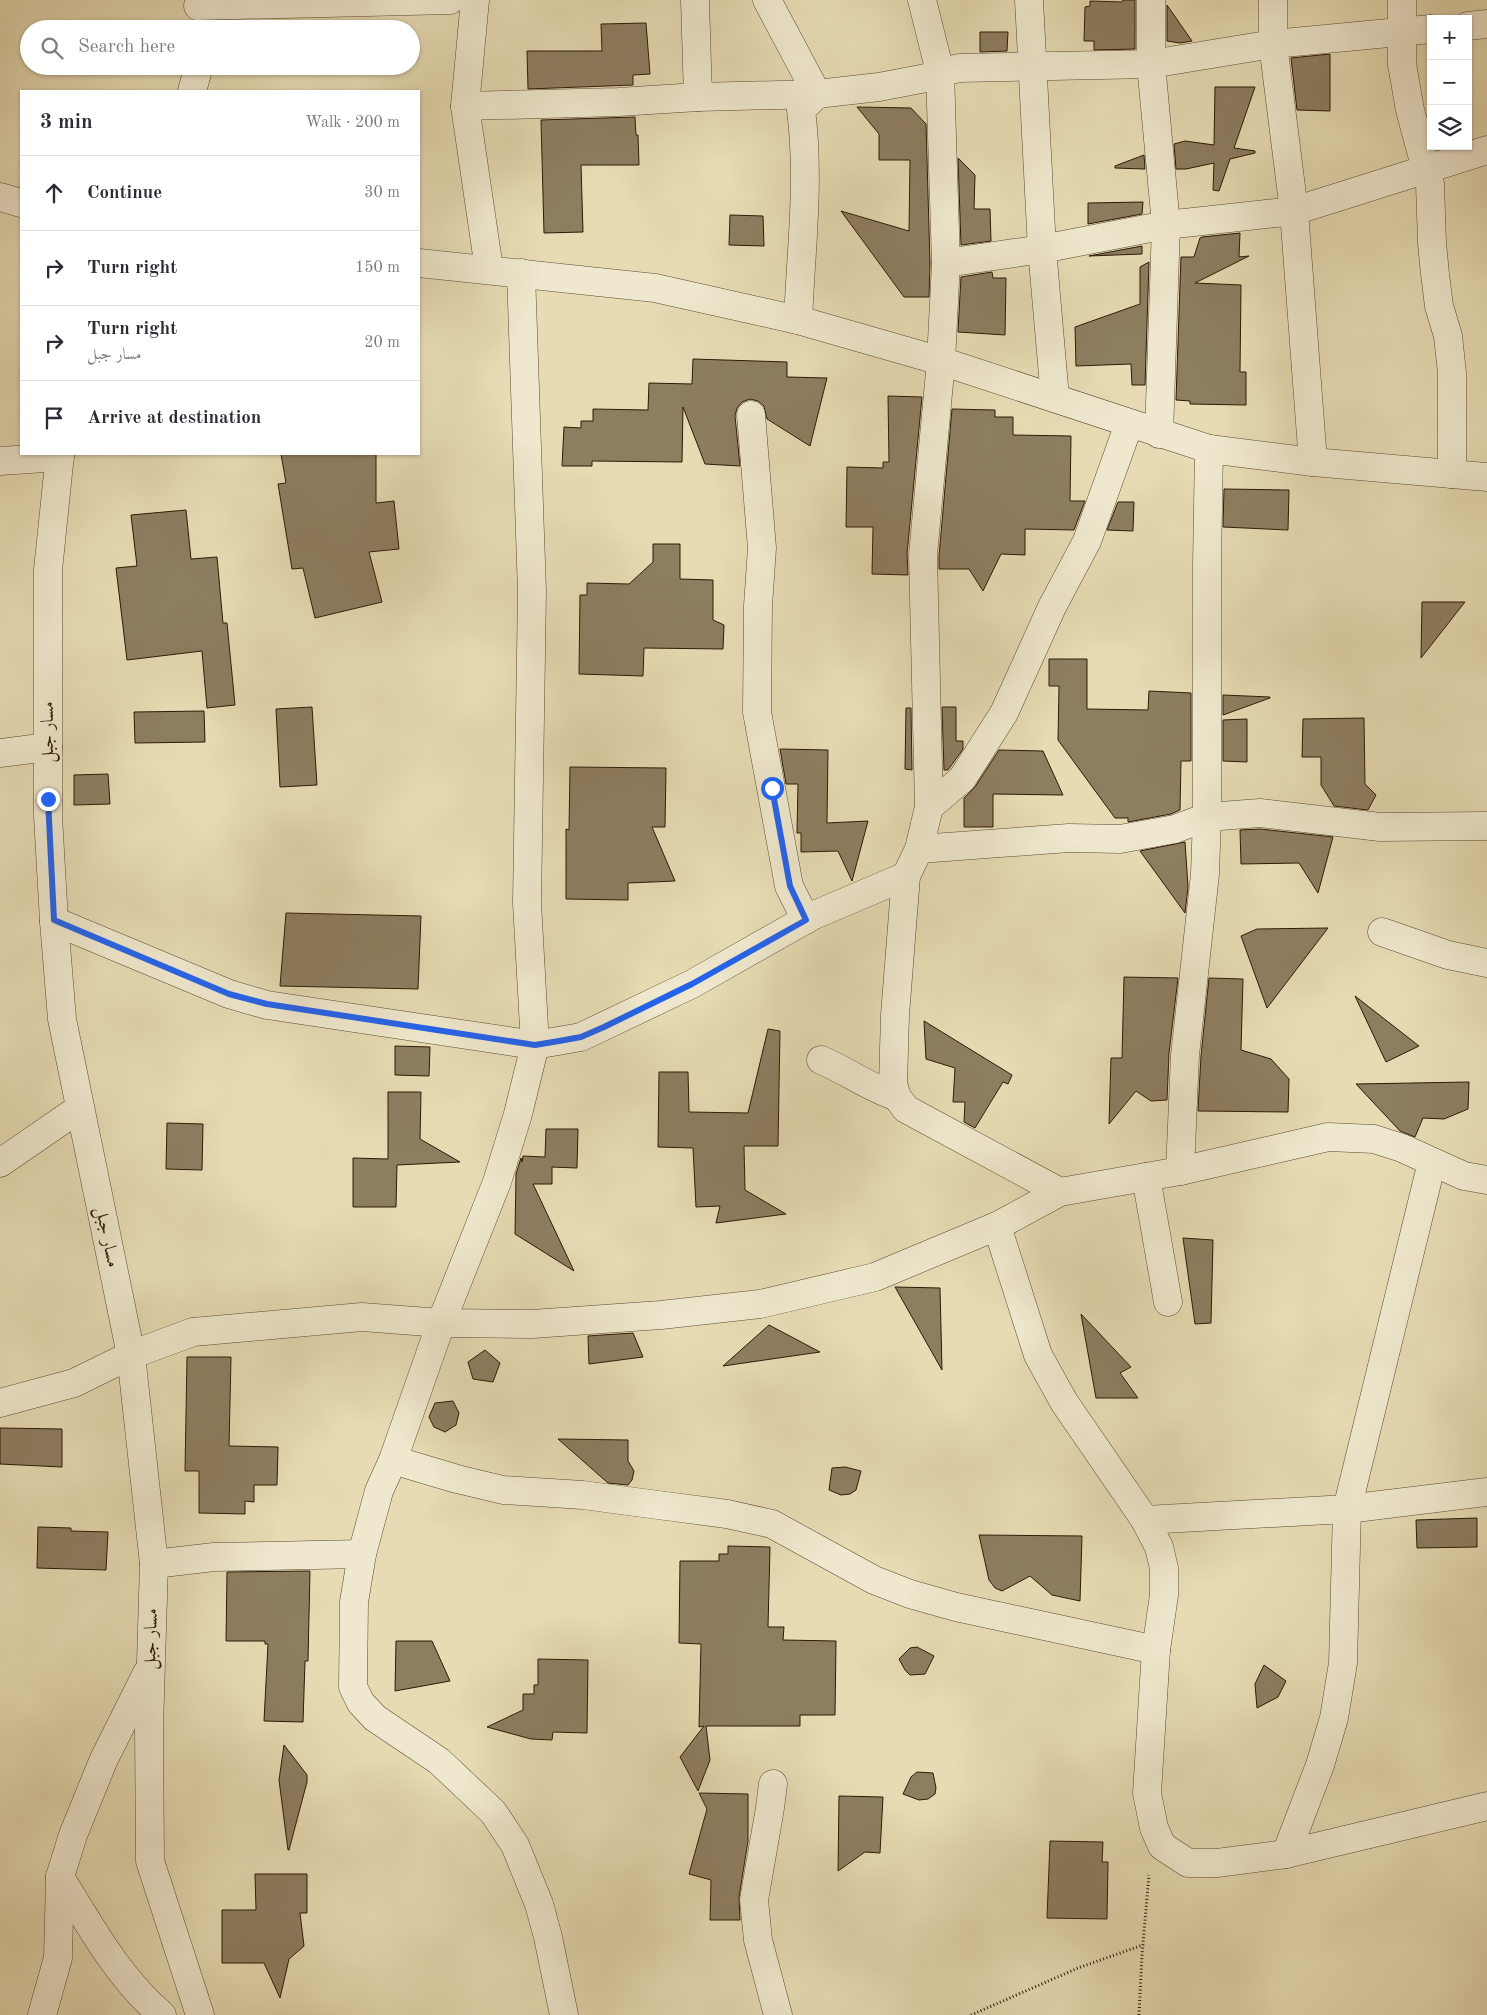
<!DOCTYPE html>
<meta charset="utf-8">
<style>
body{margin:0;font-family:"Old Standard TT",Amiri,serif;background:#f7f7f7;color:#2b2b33}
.controls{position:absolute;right:15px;top:15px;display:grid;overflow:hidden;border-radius:0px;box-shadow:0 1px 4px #0004}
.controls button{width:45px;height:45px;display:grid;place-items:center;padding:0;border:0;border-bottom:1px solid #e1e1e2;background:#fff;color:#2b2b33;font:25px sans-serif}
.stop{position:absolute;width:15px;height:15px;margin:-11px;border:4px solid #2563eb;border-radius:50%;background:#fff}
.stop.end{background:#2563eb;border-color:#fff;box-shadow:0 1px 5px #0008}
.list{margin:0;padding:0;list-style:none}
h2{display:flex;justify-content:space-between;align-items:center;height:65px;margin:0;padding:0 20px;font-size:21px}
h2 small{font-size:16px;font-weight:400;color:#7c7c81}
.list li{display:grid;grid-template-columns:32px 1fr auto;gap:15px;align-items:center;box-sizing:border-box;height:75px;padding:0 20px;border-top:1px solid #e1e1e2}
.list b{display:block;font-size:19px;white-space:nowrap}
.list p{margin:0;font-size:16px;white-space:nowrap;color:#7c7c81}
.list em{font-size:16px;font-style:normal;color:#7c7c81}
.icon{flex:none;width:28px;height:28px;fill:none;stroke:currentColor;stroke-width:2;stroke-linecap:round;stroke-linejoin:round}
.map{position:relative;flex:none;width:1487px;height:2015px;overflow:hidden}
.search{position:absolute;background:#fff;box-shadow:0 1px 4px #0004;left:20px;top:20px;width:400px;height:55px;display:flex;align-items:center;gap:12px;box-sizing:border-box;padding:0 18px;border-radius:28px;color:#7c7c81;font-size:19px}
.panel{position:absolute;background:#fff;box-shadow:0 1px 4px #0004;left:20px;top:90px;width:400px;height:365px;border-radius:0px}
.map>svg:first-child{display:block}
</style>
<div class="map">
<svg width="1487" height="2015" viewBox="0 0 1487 2015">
<rect width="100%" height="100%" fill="#e6dbb3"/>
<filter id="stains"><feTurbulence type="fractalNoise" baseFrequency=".004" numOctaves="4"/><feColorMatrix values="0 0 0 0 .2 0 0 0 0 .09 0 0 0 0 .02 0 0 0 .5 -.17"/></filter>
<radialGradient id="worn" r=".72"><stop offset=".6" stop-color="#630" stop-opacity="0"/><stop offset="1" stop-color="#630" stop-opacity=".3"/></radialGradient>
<g fill="#8d7e60" stroke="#2d1a06">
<path d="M1123,0H1135V49L1094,50V41H1084L1085,7L1090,6V1L1122,2Z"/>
<path d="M1167,5L1192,41L1180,43L1167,41Z"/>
<path d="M646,23L650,74L633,75V85L528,89L527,51H602L601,24Z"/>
<path d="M980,32H1008L1007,51L980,52Z"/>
<path d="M1330,54V111L1297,110L1291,58Z"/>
<path d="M1215,87H1255L1234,148L1255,151V153L1230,159L1219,191L1213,190L1214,163L1186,169H1176L1174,144L1185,141L1214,145Z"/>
<path d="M857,107L911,108L926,124L930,263L929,297H904L841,211L909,231L910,160H879V134Z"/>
<path d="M635,117L636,135H638L639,165H581L583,232L544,233L541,120Z"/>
<path d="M1144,155L1145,169L1115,168V166Z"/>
<path d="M958,158L975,175L974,209H990L991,241L961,245Z"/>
<path d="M1143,202L1142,214L1088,224V203Z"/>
<path d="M730,215L763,216L764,246L729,245Z"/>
<path d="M1240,233L1239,257L1249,256L1195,283L1241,285L1240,372H1246V405L1190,404V401L1176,400L1181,257H1194L1200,238L1202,237Z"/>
<path d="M1142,246V254L1089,256Z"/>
<path d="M1149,262L1145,385H1132L1131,364L1076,366L1075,327L1140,304V267Z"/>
<path d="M992,272L993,278H1006L1005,335L958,332L961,277Z"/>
<path d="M693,359L787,362V377L827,378L810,446L767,419L764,406L758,401L750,399L742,402L737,408L735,416L740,466L705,464L683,407L682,462L592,461V466H562L564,427L581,428V421H593V409L648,410L649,383L692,384Z"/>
<path d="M888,396L922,397L907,554L908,575L872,574L873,527H846L847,467L883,468V462H889Z"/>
<path d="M952,409L995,410V417H1013V435L1071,436L1070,501H1085L1074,530L1025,529V555L1001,554L983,591L969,569H939V556Z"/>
<path d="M281,454H376V503L394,501L399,549L369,552L382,602L315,618L303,568L292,569L278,484L286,483Z"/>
<path d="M1224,489L1289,490L1288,530L1223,527Z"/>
<path d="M1118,502H1134L1133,531L1107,530Z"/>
<path d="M186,510L191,559L217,557L223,623H227L235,705L207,708L202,651L127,660L116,568L137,566L131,515Z"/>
<path d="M653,544H680V579L713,580V620L724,625L723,649L644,648L643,676L579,674L580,595H587V583L629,584L653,562Z"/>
<path d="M1422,602H1465L1421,658Z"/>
<path d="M1049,659H1087V709L1148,710L1149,691L1191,693V761H1181L1180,810L1171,814L1128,822V818H1115L1058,740L1059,686H1049Z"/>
<path d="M1223,695L1270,697V698L1223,715Z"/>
<path d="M312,707L317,785L280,787L276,709Z"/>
<path d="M942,707H956V741H963V749L948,770H944Z"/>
<path d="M906,708H911L912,770L905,769Z"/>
<path d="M204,711L205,742L135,743L134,712Z"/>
<path d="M1364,718L1365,784L1376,795L1368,810L1334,806L1321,785V757H1302L1303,719Z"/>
<path d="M1247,719V762L1223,761V720Z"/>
<path d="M780,749L828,750L827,823L868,821L852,881L838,851L801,852V833H797L798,784H786Z"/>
<path d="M999,750L1043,751L1063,795L993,794V827H964V798L975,787Z"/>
<path d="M570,767L666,768L665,827H652L675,881L628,883V900L566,899V829L569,830Z"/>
<path d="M108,774L110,804L74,805V775Z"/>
<path d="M1260,829L1333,837L1318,893L1299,863L1241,864L1240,830Z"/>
<path d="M1185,842L1188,887L1185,913L1140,851Z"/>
<path d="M286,913L421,916L418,989L280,986Z"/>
<path d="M1328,928L1267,1008L1241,936L1257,929Z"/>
<path d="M1124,977L1178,978L1169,1053L1167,1100L1151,1101L1136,1091L1109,1124L1111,1058H1122Z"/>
<path d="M1209,978L1243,979L1241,1050L1271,1059L1289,1079L1288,1112L1198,1111L1201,1056Z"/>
<path d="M1355,996L1419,1046L1386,1062Z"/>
<path d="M924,1021L1012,1075L1008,1084L1003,1082L975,1128L964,1122L965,1102H953L955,1068L926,1059Z"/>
<path d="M768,1029L780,1031L778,1146H744L745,1190L786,1214L716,1223L720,1206L696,1207L693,1148L658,1147L659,1072H688L689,1112L748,1113Z"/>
<path d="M395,1046L430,1047L429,1076L395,1075Z"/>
<path d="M1469,1082L1468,1109L1444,1119L1423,1118L1415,1137L1400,1131L1356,1084Z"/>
<path d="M388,1092H421L420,1139L460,1162L397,1165L396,1207H353V1158L388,1159Z"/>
<path d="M167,1123L203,1124L202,1170L166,1169Z"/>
<path d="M546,1129H578L577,1168L552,1167V1184H533L574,1271L515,1234L516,1174L521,1158L522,1162L523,1156L545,1157Z"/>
<path d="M1183,1238L1213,1240L1211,1323L1195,1324Z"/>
<path d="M895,1287L940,1288L942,1370Z"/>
<path d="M1081,1314L1131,1367L1120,1373L1138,1398H1096Z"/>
<path d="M769,1325L820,1352L723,1366Z"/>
<path d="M633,1333L643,1357L589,1364L588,1336Z"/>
<path d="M485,1350L500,1363L493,1382L473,1379L468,1362Z"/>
<path d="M187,1357H231L229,1446L278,1447L277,1485H254V1502L245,1501V1514L199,1513V1471H185Z"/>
<path d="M453,1401L459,1413L456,1425L445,1432L434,1427L429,1417L435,1403Z"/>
<path d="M0,1428L62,1429V1467L0,1464Z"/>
<path d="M558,1439L628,1440V1461L634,1471L632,1480L628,1485L608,1483Z"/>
<path d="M845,1467L861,1471L856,1490L850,1494L841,1495L829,1490L832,1468Z"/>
<path d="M1477,1518V1547L1417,1548L1416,1520Z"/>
<path d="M38,1527L71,1528V1531L108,1532L106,1570L37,1568Z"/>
<path d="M979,1535L1082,1536L1080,1601L1052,1595L1030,1576L1002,1591L995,1588L989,1580Z"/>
<path d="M728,1546L770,1547L768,1627H784L783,1640L836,1641L835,1715H800V1726H706L710,1760L698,1791L680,1757L704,1726L699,1727L701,1644L679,1643L680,1561H719V1554H728Z"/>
<path d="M310,1571L308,1661H305L303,1722L264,1721L268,1644H265V1641H226L227,1572Z"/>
<path d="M396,1641H432L450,1681L395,1691Z"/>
<path d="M917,1647L934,1656L925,1674L910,1675L905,1670L899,1659L910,1648Z"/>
<path d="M538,1659L588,1660L587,1733L553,1732L552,1740L531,1739L487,1727L523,1710V1694H534V1685H538Z"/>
<path d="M1264,1665L1286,1681L1278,1697L1257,1708L1255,1684Z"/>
<path d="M284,1745L307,1775V1782L289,1850H288L279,1780Z"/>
<path d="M917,1772L933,1773L936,1788L935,1794L928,1799L919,1800L903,1794L911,1777Z"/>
<path d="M699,1793L748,1794V1841L739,1897L740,1920H710L711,1880L689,1874L707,1809Z"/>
<path d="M839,1796L883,1797L880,1853L865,1852L838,1871Z"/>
<path d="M1050,1841L1103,1842L1102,1862H1108L1107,1919L1047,1918Z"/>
<path d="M255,1874H307V1913H300L304,1946L289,1959L280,1998L264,1963H222V1910H256Z"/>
</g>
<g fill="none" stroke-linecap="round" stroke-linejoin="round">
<defs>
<g id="minor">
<path d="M475,0L465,106L489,269"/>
<path d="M695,0L698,97"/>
<path d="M767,0L817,94L801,110C810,179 801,251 798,320"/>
<path d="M922,0L940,72L946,263L941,361L923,555L929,807L919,849L906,876L895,1015L893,1084L897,1097L906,1109L1060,1192"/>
<path d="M1029,0L1042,249L1055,398"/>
<path d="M1151,0V64L1166,225L1159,434"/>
<path d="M1273,0V44L1294,211L1313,462"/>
<path d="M1402,0V64L1410,110L1430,184L1432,243L1435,274L1439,306L1448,336L1452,373V474"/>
<path d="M198,6L450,0"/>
<path d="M1468,26L1487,24"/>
<path d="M192,91L199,66"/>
<path d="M465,106L618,102L698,97L817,94L879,87L926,78L940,72L960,68L1151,64L1273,44L1431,29"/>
<path d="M0,197L21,203"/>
<path d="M419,263L655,288L798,320L941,361L1209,449L1313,462L1487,477"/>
<path d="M946,263L1042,249L1166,225L1294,211L1487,150"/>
<path d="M521,273L532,592L527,903L535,1045L518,1114L497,1182L441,1323L393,1460L379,1491L362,1554L354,1602L353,1687L361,1703L375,1718L439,1761L493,1812L515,1845L539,1904L548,1937L564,2015"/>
<path d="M751,415L762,548L758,606L757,712L789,886L806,920"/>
<path d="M60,454L48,570V816L54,921L62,1019L131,1355L154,1564L149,1727L150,1861L200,2015"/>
<path d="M0,461L60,457"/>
<path d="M0,753L48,747"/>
<path d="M929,807L962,779L1004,713L1052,607L1087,541L1129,424"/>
<path d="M919,849L1069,838L1120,839L1175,829L1207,817L1260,813L1380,827L1487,826"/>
<path d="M54,921L229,994L267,1005L535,1045L581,1037L692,984L812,916L906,876"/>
<path d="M1382,932L1448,955L1487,963"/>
<path d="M821,1060C847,1071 870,1088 897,1097"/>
<path d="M0,1163L80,1108"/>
<path d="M1180,1171L1185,1055L1205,874L1207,817V565L1209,449"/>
<path d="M1146,1177L1168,1302"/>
<path d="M997,1226L1038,1355L1064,1402L1145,1520L1159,1547L1164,1568V1595L1156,1650L1147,1793L1154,1828L1162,1846L1188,1863H1217L1286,1854L1487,1806"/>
<path d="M0,1403L74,1383L131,1355L193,1332L362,1317L441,1323L532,1324L661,1315L760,1304L875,1277L997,1226L1060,1192L1180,1171L1328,1137L1374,1139L1402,1148L1464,1176L1487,1180"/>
<path d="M393,1460L457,1479L503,1490L583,1495L658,1505L727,1514L772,1524L874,1580L910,1594L956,1607L1156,1650"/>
<path d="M1145,1520L1347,1509L1487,1492"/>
<path d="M154,1564L214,1557L362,1554"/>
<path d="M773,1784L770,1808L754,1900L758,1940L778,2015"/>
<path d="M1286,1854L1320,1765L1334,1718L1343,1663L1347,1509L1432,1162"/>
<path d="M60,1877C89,1924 119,1979 162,2015"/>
<path d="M42,2015L58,1958L60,1877L73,1835L104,1759L147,1673"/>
</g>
</defs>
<use href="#minor" stroke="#5b4a31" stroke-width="29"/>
<g stroke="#2d1a06" stroke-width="3" stroke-dasharray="1 2.5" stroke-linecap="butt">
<path d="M971,2015L1078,1968L1143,1945"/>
<path d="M1139,2015L1142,1955L1149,1875"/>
</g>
<use href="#minor" stroke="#efe8ce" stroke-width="28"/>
</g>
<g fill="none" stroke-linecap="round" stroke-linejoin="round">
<path stroke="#2563eb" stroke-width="6" d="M48,799L54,920L229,994L267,1004L535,1045L559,1041L581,1037L604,1027L692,984L806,920L790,886L772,788"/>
</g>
<g text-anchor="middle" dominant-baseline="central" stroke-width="5" stroke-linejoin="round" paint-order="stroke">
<g font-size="18" fill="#2d1a06" stroke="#efe8ce">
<text transform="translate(48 732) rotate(-90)">مسار جبل</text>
<text transform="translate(107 1237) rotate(78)">مسار جبل</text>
<text transform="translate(151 1639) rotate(-88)">مسار جبل</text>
</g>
</g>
<rect width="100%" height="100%" filter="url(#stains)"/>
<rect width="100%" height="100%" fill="url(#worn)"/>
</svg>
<div class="controls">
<button>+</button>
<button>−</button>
<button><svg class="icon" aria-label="layers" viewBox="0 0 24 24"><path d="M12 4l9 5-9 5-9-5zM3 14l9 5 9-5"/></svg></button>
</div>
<div class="stop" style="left:772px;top:788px"></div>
<div class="stop end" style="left:48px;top:799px"></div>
<div class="search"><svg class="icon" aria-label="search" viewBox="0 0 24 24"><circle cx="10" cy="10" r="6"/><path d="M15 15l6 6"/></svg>Search here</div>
<section class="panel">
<h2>3 min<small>Walk · 200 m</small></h2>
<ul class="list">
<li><svg class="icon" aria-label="ahead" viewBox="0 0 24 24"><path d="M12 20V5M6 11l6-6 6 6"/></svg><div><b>Continue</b></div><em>30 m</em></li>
<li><svg class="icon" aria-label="right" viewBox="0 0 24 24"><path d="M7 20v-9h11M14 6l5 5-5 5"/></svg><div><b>Turn right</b></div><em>150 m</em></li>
<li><svg class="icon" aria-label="right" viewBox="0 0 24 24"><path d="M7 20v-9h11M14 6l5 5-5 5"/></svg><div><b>Turn right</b><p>مسار جبل</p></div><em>20 m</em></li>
<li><svg class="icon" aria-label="arrive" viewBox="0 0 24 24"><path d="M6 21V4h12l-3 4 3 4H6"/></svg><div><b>Arrive at destination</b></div></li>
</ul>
</section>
</div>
